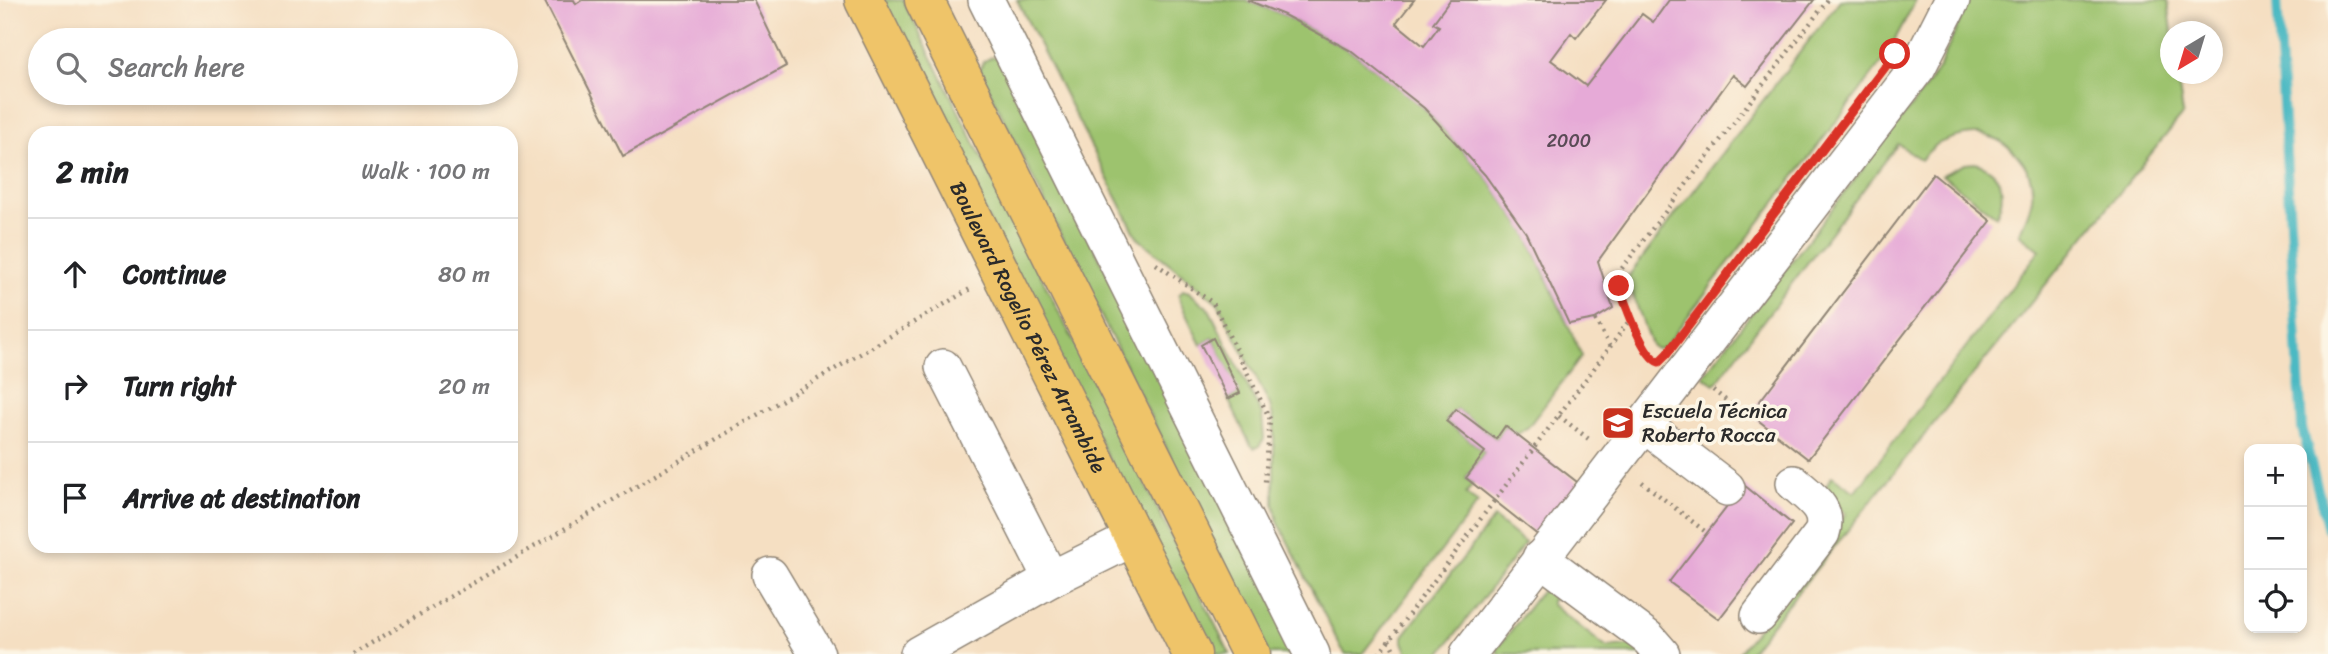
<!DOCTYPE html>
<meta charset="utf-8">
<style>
body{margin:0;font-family:Sriracha,sans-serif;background:#f6f6f6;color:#202124}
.controls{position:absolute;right:21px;bottom:21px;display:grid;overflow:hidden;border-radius:14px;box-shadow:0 4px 10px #0003}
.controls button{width:63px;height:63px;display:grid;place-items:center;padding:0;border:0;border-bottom:2px solid #e0e0e0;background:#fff;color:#202124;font:35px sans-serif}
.compass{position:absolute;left:2160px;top:21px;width:63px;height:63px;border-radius:50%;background:#fff;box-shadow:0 4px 10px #0003;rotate:218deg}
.stop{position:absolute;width:21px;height:21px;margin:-16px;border:5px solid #d93025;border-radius:50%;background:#fff}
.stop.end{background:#d93025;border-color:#fff;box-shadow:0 2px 7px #0008}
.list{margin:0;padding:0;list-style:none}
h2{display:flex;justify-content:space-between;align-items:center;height:91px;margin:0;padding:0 28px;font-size:30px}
h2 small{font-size:23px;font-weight:400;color:#757577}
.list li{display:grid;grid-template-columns:46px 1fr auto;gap:21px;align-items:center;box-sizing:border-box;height:112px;padding:0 28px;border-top:2px solid #e0e0e0}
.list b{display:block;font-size:26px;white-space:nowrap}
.list em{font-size:23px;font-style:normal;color:#757577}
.icon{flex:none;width:38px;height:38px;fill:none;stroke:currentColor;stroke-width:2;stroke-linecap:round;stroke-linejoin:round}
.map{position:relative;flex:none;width:2328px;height:654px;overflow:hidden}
.search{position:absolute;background:#fff;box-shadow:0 4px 10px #0003;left:28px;top:28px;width:490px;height:77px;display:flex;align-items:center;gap:18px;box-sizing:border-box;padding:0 24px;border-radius:38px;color:#757577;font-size:26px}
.panel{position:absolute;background:#fff;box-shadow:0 4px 10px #0003;left:28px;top:126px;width:490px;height:427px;border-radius:21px}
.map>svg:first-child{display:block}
</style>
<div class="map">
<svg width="2328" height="654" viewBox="0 0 2328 654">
<rect width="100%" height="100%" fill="#fcf5e5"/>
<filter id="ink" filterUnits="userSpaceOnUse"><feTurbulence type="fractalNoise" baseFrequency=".0143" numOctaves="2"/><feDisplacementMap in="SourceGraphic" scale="14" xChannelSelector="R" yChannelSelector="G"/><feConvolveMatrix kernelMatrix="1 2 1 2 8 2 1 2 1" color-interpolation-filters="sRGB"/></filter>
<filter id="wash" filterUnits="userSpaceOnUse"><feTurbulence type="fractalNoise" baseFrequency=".00686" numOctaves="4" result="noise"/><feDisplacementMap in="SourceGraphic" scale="28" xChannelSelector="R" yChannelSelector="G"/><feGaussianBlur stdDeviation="1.57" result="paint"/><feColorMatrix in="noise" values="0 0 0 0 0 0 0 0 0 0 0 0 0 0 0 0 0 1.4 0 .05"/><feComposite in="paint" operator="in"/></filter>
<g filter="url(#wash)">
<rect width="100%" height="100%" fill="#f5dfc2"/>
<g fill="#9dc36e" stroke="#64774c" stroke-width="2">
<path d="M878,0H903L1230,654H1207Z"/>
<path d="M1017,0H1246L1284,15L1353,52L1424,108L1485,175L1526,233L1582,356L1528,427L1516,435L1505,426L1496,439L1456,409L1446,421L1485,452L1466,478L1473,484L1466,494L1478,503L1362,654H1346L1340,646L1278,522L1274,504V421L1270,405L1218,303L1139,239L1135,233Z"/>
<path d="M1840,0H1916L1885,58L1665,346C1659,350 1656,350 1651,345L1627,278Z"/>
<path d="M1969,0H2168L2172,31L2170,74H2177L2183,114L1748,654H1738L1846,514C1831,500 1817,496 1832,476L1855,492L2040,250L2019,234C2024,222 2031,210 2032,198C2036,167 2008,138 1978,134C1967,133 1946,139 1936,145C1931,149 1925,155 1921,160L1898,144L1715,384L1703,376L1924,90L1940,66Z"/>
<path d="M992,57H998L1300,654H1268L980,71L983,62Z"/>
<path d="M1975,163C2001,170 2008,192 1996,216L1942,175L1965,164Z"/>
<path d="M1183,290L1189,292L1209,309L1262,415L1264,439L1258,447L1254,448L1250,444L1228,399L1239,393L1213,338L1201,345L1180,302L1179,295Z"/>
<path d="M1494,518L1525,543L1440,654H1408L1403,642V636Z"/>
<path d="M1548,582L1574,594L1551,600V604L1607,648L1638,645L1649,654H1498L1497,649Z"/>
</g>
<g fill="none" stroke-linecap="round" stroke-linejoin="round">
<path stroke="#4bb9c3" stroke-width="10" d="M2277,0L2302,428L2328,529"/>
</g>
<g id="blocks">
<g fill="#e6aad7">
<path d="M544,0H574L576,4L582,0H754L786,66L623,156Z"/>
<path d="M1247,0H1414L1396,23L1424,46L1439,26L1433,23L1450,0H1606L1576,38L1571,33L1551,60L1586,86L1642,14L1653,22L1669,0H1814L1747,86L1733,75L1598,261L1613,308L1595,319L1569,324L1526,233L1485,175L1424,108L1353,52L1284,15Z"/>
<path d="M1933,174L1991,221L1808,459L1750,414Z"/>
<path d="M1213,338L1240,393L1228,399L1201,345Z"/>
<path d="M1456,409L1496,439L1505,426L1595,496L1554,548L1466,478L1485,452L1446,421Z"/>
<path d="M1744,485L1792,524L1719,619L1669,582Z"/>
</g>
</g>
</g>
<g filter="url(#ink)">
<use href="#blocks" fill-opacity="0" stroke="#908576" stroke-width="2"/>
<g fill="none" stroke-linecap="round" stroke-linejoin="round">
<defs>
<g id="minor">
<path d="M986,0L1312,654"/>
<path d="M943,367L1051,579"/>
<path d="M1643,424L1727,488"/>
<path d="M1540,558L1648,638L1662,654"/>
<path d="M770,575L817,654"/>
<path d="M1759,616L1822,533C1830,509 1811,498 1794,483"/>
<path d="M918,654L1051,579L1134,538"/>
<path d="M1468,654L1918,67L1952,0"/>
</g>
<g id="major">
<path id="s1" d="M864,0L1192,654"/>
<path d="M924,0L1251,654"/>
</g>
</defs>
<use href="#minor" stroke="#908576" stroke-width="38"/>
<use href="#major" stroke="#908576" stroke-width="41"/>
<g stroke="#908576" stroke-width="4.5" stroke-dasharray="2 5" stroke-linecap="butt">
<path d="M1156,264L1213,303L1270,419L1265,482"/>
<path d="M1610,347L1631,318"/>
<path d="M1652,358C1640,339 1615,293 1619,272L1828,0"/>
<path d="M1713,390L1740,412"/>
<path d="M1559,416L1590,440"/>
<path d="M1642,482L1707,533"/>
<path d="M1389,640L1396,654"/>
<path d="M353,654L970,289"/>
<path d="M1379,654L1610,347L1595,319"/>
</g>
<use href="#minor" stroke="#fff" stroke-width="35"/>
<use href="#major" stroke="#efc469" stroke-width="38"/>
</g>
</g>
<g fill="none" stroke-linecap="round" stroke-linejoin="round" filter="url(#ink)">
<path stroke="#d93025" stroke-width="9" d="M1619,286C1625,303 1643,357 1659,362L1667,354L1895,54"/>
</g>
<defs>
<symbol id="school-square" viewBox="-11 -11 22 22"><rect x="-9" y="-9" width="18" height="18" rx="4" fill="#c8321e" stroke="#fcf5e5"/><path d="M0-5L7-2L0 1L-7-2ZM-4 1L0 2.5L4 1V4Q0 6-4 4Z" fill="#fff"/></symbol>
</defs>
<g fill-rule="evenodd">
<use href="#school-square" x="1599" y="404" width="38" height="38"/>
</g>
<g text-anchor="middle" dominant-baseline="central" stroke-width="7" stroke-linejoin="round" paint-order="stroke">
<g font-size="18" fill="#5a4b56">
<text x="1569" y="141">2000</text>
</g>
<g font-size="21" fill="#2b2b2b" stroke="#fcf5e5">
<text stroke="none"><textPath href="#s1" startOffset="366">Boulevard Rogelio Pérez Arrambide</textPath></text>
</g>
<g font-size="21" fill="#2b2b2b" stroke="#fcf5e5" text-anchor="start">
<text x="1642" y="411">Escuela Técnica<tspan x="1642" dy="24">Roberto Rocca</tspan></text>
</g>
</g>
</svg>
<div class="controls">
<button>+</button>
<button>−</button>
<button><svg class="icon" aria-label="locate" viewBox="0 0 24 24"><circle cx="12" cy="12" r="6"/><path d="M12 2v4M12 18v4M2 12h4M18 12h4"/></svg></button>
</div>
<svg class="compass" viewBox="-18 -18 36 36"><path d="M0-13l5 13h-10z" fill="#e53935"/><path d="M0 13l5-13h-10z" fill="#757577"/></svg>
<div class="stop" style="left:1895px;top:54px"></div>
<div class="stop end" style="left:1619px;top:286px"></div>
<div class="search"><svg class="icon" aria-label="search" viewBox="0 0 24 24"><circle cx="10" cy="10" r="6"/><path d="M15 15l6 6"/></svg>Search here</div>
<section class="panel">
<h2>2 min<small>Walk · 100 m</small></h2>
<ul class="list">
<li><svg class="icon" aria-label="ahead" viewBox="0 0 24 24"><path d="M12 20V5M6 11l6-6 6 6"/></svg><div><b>Continue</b></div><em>80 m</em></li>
<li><svg class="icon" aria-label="right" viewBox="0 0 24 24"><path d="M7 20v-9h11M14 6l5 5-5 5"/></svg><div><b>Turn right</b></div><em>20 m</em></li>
<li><svg class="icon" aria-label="arrive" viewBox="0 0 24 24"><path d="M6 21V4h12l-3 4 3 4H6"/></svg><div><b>Arrive at destination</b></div></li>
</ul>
</section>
</div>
